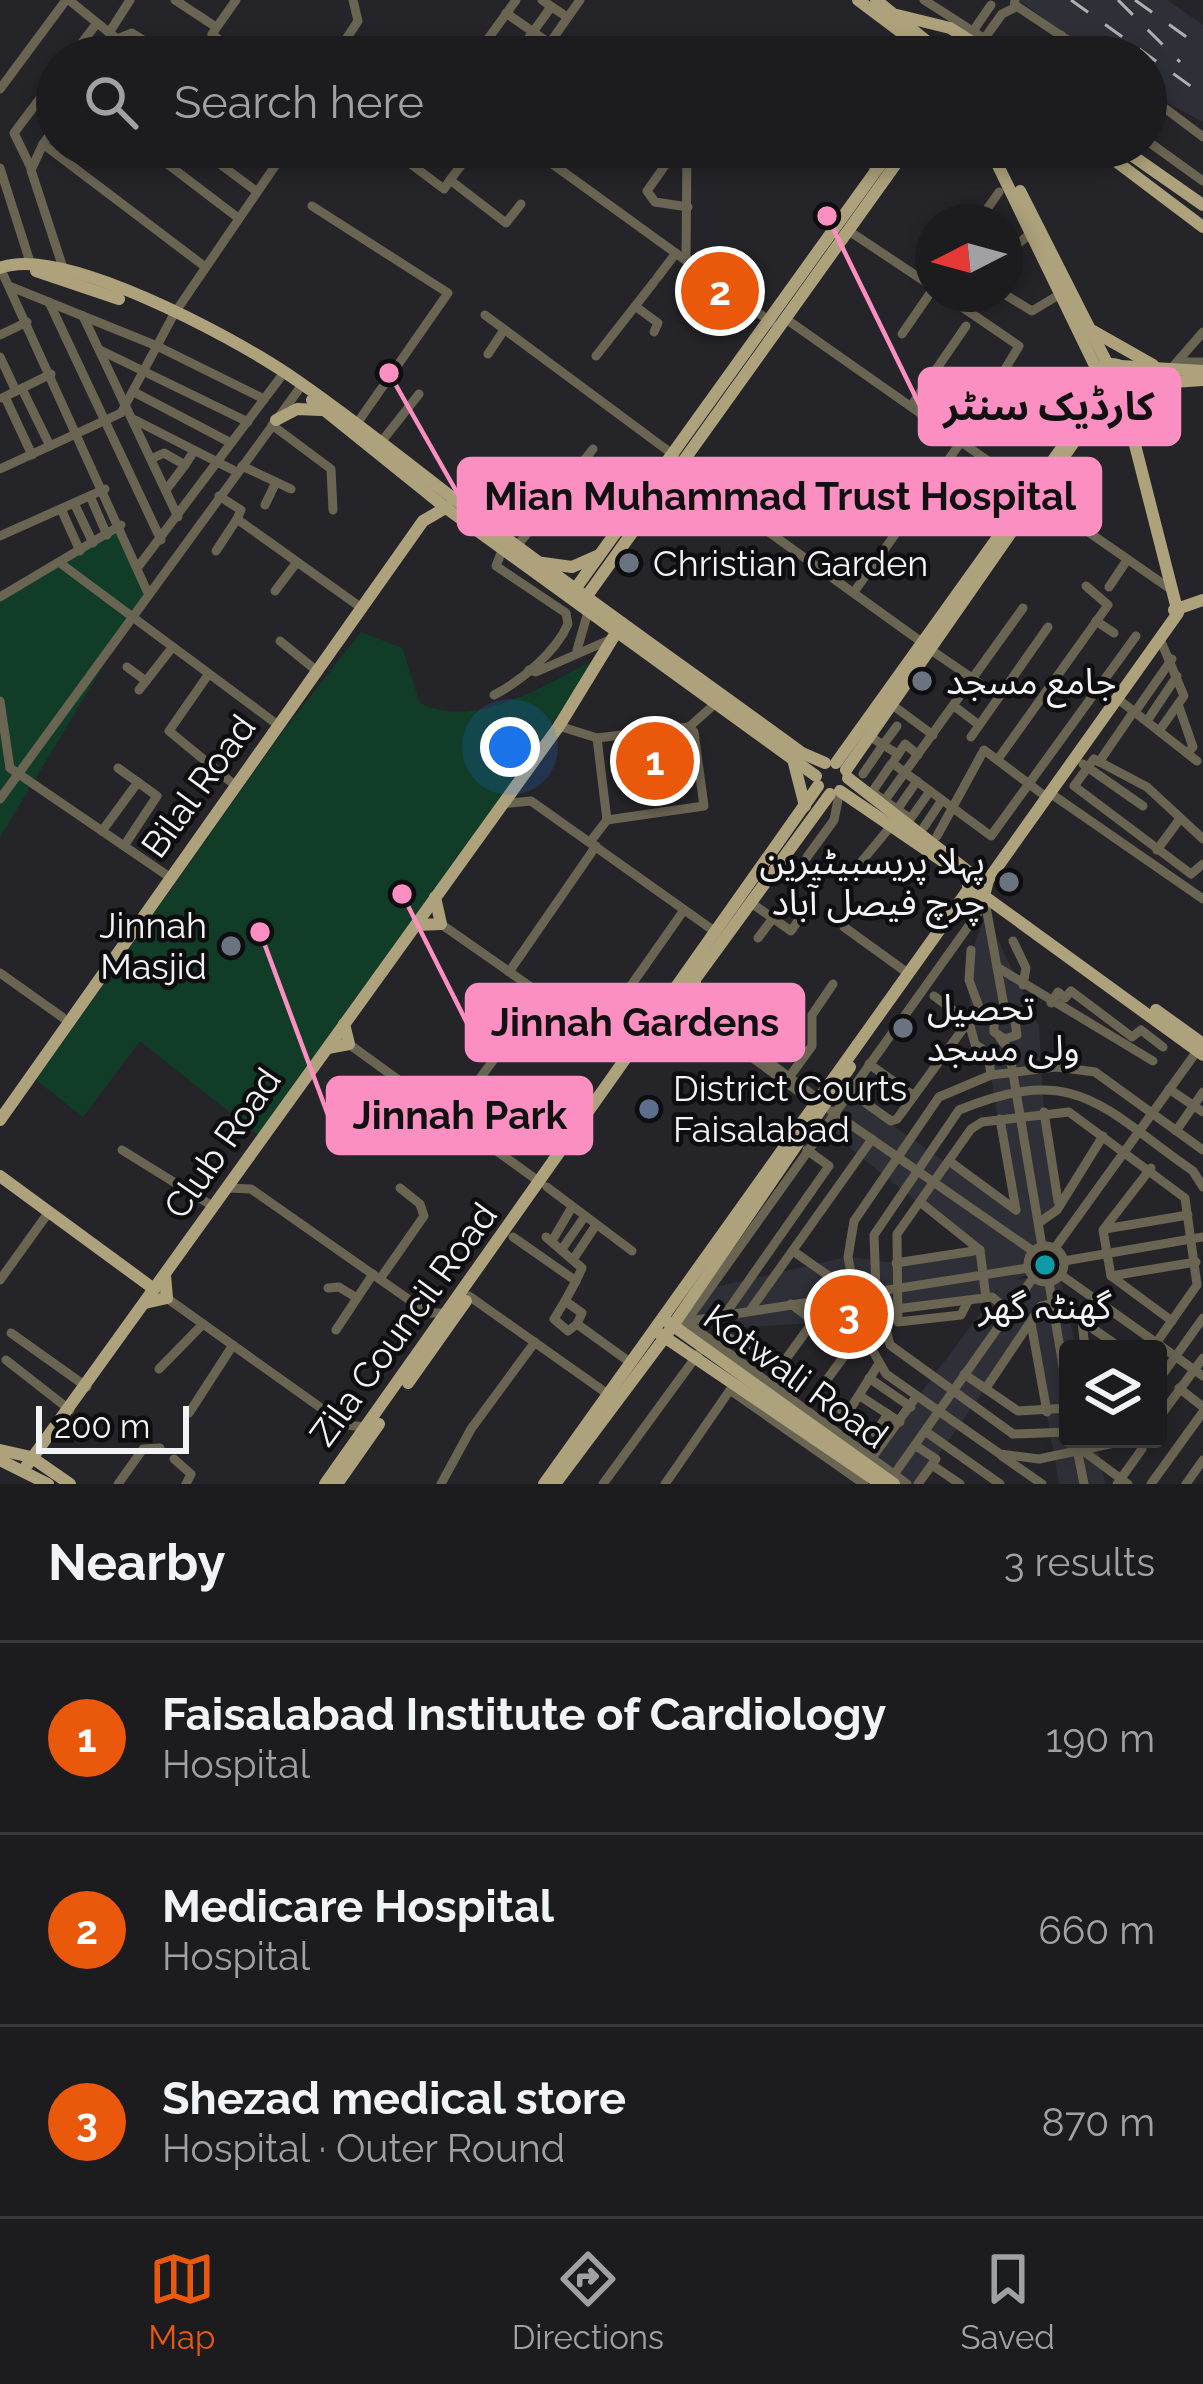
<!DOCTYPE html>
<meta charset="utf-8">
<style>
body{margin:0;font-family:Raleway,"Noto Sans Arabic",sans-serif;background:#29292c;color:#f1f3f6}
.controls{position:absolute;right:36px;bottom:36px;display:grid;overflow:hidden;border-radius:12px;box-shadow:0 6px 18px #0003}
.controls button{width:108px;height:108px;display:grid;place-items:center;padding:0;border:0;border-bottom:3px solid #3a3a3d;background:#1c1c1f;color:#f1f3f6;font:60px sans-serif}
.compass{position:absolute;left:915px;top:204px;width:108px;height:108px;border-radius:50%;background:#1c1c1f;box-shadow:0 6px 18px #0003;rotate:264deg}
.scale{position:absolute;left:36px;bottom:30px;width:153px;box-sizing:border-box;padding-left:12px;border:6px solid #f3f3f5;border-top:0;font-size:33px;line-height:42px;white-space:nowrap;color:#f3f3f5;-webkit-text-stroke:9px #0e0e10;paint-order:stroke}
.you{position:absolute;left:510px;top:747px;width:42px;height:42px;margin:-30px;border:9px solid #fff;border-radius:50%;background:#1a73e8;box-shadow:0 0 0 18px #1a73e833}
.badge{display:grid;place-items:center;width:78px;height:78px;border-radius:50%;background:#ea580c;color:#fff;font-size:39px;font-weight:700}
.pin{position:absolute;translate:-50% -50%;border:6px solid #fff;box-shadow:0 3px 12px #0006}
.list{margin:0;padding:0;list-style:none}
h2{display:flex;justify-content:space-between;align-items:center;height:156px;margin:0;padding:0 48px;font-size:51px}
h2 small{font-size:39px;font-weight:400;color:#a0a1a4}
.list li{display:grid;grid-template-columns:78px 1fr auto;gap:36px;align-items:center;box-sizing:border-box;height:192px;padding:0 48px;border-top:3px solid #3a3a3d}
.list b{display:block;font-size:45px;white-space:nowrap}
.list p{margin:0;font-size:39px;white-space:nowrap;color:#a0a1a4}
.list em{font-size:39px;font-style:normal;color:#a0a1a4}
.icon{flex:none;width:66px;height:66px;fill:none;stroke:currentColor;stroke-width:2;stroke-linecap:round;stroke-linejoin:round}
.map{position:relative;flex:none;width:1203px;height:1484px;overflow:hidden}
.search{position:absolute;background:#1c1c1f;box-shadow:0 6px 18px #0003;left:36px;right:36px;top:36px;height:132px;display:flex;align-items:center;gap:30px;box-sizing:border-box;padding:0 42px;border-radius:66px;color:#a0a1a4;font-size:45px}
.sheet{height:732px;background:#1c1c1f}
nav{display:flex;justify-content:space-around;align-items:center;box-sizing:border-box;height:168px;border-top:3px solid #3a3a3d;background:#1c1c1f;font-size:33px;color:#a0a1a4}
nav a{display:grid;justify-items:center;gap:6px}
nav .on{color:#ea580c}
.map>svg:first-child{display:block}
</style>
<div class="map">
<svg width="1203" height="1484" viewBox="0 0 1203 1484">
<rect width="100%" height="100%" fill="#252529"/>
<g fill="#2f2f38">
<path d="M1019,0H1167L1203,25V122L1146,91V57H1097Z"/>
<path d="M986,914L1039,1027L1044,1112L1058,1204L1039,1222L1041,1246L1028,1262L1030,1274L1014,1280L1033,1278L1049,1285L1061,1280L1076,1349H1068V1439H1096L1105,1484H1059L1031,1323L918,1484H907L871,1459L998,1290L986,1298L812,1323L716,1329L686,1322L711,1288L848,1257L896,1263L977,1250L814,1119L837,1086L1013,1210L987,1052L969,1022L971,953Z"/>
</g>
<g fill="#113c28">
<path d="M121,525L148,592L0,837V596Z"/>
<path d="M361,632L402,648L420,703C478,731 544,684 597,659L262,1138L140,1041L83,1117L36,1080L284,730Z"/>
</g>
<g fill="none" stroke-linecap="round" stroke-linejoin="round">
<g stroke="#6a6452" stroke-width="9">
<path d="M69,0L117,39L132,33L170,57"/>
<path d="M175,0L216,27"/>
<path d="M236,0L212,34L241,57"/>
<path d="M542,0L567,17"/>
<path d="M924,0L985,39"/>
<path d="M1015,5L1093,57"/>
<path d="M506,13L549,43"/>
<path d="M109,33L130,0"/>
<path d="M487,40L508,57"/>
<path d="M1029,50L1041,57"/>
<path d="M71,57L97,23"/>
<path d="M108,57L116,47L130,57"/>
<path d="M342,57L344,42L358,21L353,0"/>
<path d="M475,57L516,0"/>
<path d="M515,57L551,7"/>
<path d="M540,57L580,0"/>
<path d="M955,57L991,5"/>
<path d="M971,57L1002,14L1014,8L1015,0"/>
<path d="M1046,57L1061,35"/>
<path d="M0,89L66,0"/>
<path d="M1146,94L1203,137"/>
<path d="M57,125L43,144L204,266"/>
<path d="M1146,140L1203,181"/>
<path d="M43,144L31,170L65,274"/>
<path d="M145,147L237,217"/>
<path d="M197,147L256,191"/>
<path d="M257,147L278,162"/>
<path d="M408,147L400,156L444,189L450,180"/>
<path d="M475,147L450,180L506,223L521,204"/>
<path d="M529,147L771,322"/>
<path d="M678,147L647,191L655,202L688,207"/>
<path d="M836,147L880,169"/>
<path d="M30,166L14,133L57,76"/>
<path d="M0,168L30,262"/>
<path d="M312,206L448,293L358,422"/>
<path d="M978,222L999,192"/>
<path d="M849,231L933,287"/>
<path d="M1005,255L1032,232"/>
<path d="M686,259L687,147"/>
<path d="M3,274L147,591"/>
<path d="M657,278L676,253"/>
<path d="M9,286L157,346L264,399"/>
<path d="M1004,294L1032,311L1062,293"/>
<path d="M49,302L161,540"/>
<path d="M639,309L658,323L654,332"/>
<path d="M485,315L675,456"/>
<path d="M83,316L178,517"/>
<path d="M786,319L1031,491"/>
<path d="M902,334L933,289"/>
<path d="M0,335L27,322"/>
<path d="M102,351L248,422"/>
<path d="M488,354L504,330"/>
<path d="M596,356L654,282"/>
<path d="M0,357L16,391"/>
<path d="M1182,362H1203"/>
<path d="M1171,369L1203,332"/>
<path d="M22,389L50,446"/>
<path d="M134,392L231,443"/>
<path d="M5,397L32,455"/>
<path d="M2,398L51,374"/>
<path d="M911,406L966,326"/>
<path d="M135,420L237,472"/>
<path d="M272,425L331,469L333,510"/>
<path d="M382,441L419,394"/>
<path d="M151,459L164,453L185,465L194,451"/>
<path d="M674,464L923,643"/>
<path d="M242,466L291,489"/>
<path d="M0,469L121,413L174,314L288,147"/>
<path d="M166,490L185,465"/>
<path d="M90,496L107,535"/>
<path d="M219,496L241,510L237,519L356,604"/>
<path d="M1038,497L1169,588"/>
<path d="M74,503L93,543"/>
<path d="M265,505L276,482"/>
<path d="M61,509L80,551"/>
<path d="M0,536L105,489"/>
<path d="M518,545L593,449"/>
<path d="M216,551L237,519"/>
<path d="M60,563L274,722"/>
<path d="M138,567L280,378"/>
<path d="M1109,587L1127,560"/>
<path d="M275,591L297,562"/>
<path d="M854,592L961,442L1019,346L943,294"/>
<path d="M0,597L121,525"/>
<path d="M1096,621L1114,633"/>
<path d="M280,641L312,667"/>
<path d="M577,650L588,612"/>
<path d="M931,650L998,696"/>
<path d="M127,667L146,681"/>
<path d="M529,670L536,672L616,637"/>
<path d="M208,675L169,731L231,782"/>
<path d="M139,690L171,649"/>
<path d="M494,695C521,681 556,652 568,624L566,613L496,566L503,548"/>
<path d="M1118,699L1197,761"/>
<path d="M0,701L10,768L165,874"/>
<path d="M891,704L933,735"/>
<path d="M1178,704L1193,747L1187,753"/>
<path d="M954,706L979,725"/>
<path d="M1135,712L1172,659"/>
<path d="M1147,721L1177,676"/>
<path d="M559,726L597,738L689,727L694,732L704,806L607,820L590,842"/>
<path d="M897,726L883,745L898,754"/>
<path d="M689,727L716,703"/>
<path d="M1159,731L1184,696L1160,639"/>
<path d="M971,737L1048,627"/>
<path d="M597,738L607,820"/>
<path d="M895,759L905,744L918,755"/>
<path d="M998,759L1108,605L1086,586"/>
<path d="M1099,762L1134,711"/>
<path d="M1083,764L1143,806"/>
<path d="M118,768L157,796L124,846"/>
<path d="M863,774L883,745L868,735"/>
<path d="M1050,793L1203,899"/>
<path d="M0,799L302,385"/>
<path d="M885,800L1023,608"/>
<path d="M501,804L531,801L717,933"/>
<path d="M899,807L917,781"/>
<path d="M908,817L872,792L892,763L991,836L1136,636"/>
<path d="M911,818L930,791"/>
<path d="M924,827L942,800"/>
<path d="M102,831L138,782"/>
<path d="M937,836L984,750L1041,793"/>
<path d="M1203,839L1147,787L1094,759L1074,786L1191,874L1203,864"/>
<path d="M1157,850L1179,820"/>
<path d="M807,857L834,820L838,800"/>
<path d="M862,861L891,826"/>
<path d="M985,901L1004,1006L1014,1015"/>
<path d="M750,902L791,931L805,911"/>
<path d="M438,922L631,1057"/>
<path d="M844,927L909,974"/>
<path d="M758,938L773,918"/>
<path d="M1013,941L1026,968L1023,985"/>
<path d="M997,967L1153,1061"/>
<path d="M509,972L596,846"/>
<path d="M0,973L62,1017"/>
<path d="M681,996L821,1101"/>
<path d="M934,996L969,1022L975,1044L988,1053L991,1075"/>
<path d="M674,1001L816,1104"/>
<path d="M1051,1003L1058,992L1065,998L1071,991L1132,1037L1141,1030L1163,1047"/>
<path d="M997,1016L1014,1015L1017,1035L1005,1039L994,1032V1019L1004,1006"/>
<path d="M597,1034L684,910"/>
<path d="M1000,1038L1009,1050L1042,1246"/>
<path d="M346,1042L541,1183"/>
<path d="M553,1044L573,1018"/>
<path d="M869,1064L914,1096"/>
<path d="M790,1076L812,1046V1015L833,984"/>
<path d="M1169,1089L1203,1112"/>
<path d="M849,1091L891,1121L897,1119L979,1007L969,980L971,950"/>
<path d="M831,1111L1033,1251"/>
<path d="M1044,1112L1058,1201"/>
<path d="M452,1116L541,996"/>
<path d="M1000,1119L1016,1210"/>
<path d="M1176,1131L1203,1092"/>
<path d="M122,1150L214,1207"/>
<path d="M949,1161L1016,1210"/>
<path d="M1151,1168L1103,1230L1111,1276L1172,1321"/>
<path d="M547,1187L632,1251"/>
<path d="M229,1188L251,1189L428,1313H447"/>
<path d="M920,1202L980,1250L986,1298"/>
<path d="M1040,1222L1057,1210L1103,1136"/>
<path d="M1105,1229L1188,1215"/>
<path d="M513,1237L576,1281L565,1301"/>
<path d="M546,1237L582,1268L576,1281"/>
<path d="M552,1241L572,1207"/>
<circle cx="1046" cy="1264" r="18"/>
<path d="M1055,1248L1200,1047"/>
<path d="M562,1249L585,1216"/>
<path d="M793,1251L853,1293"/>
<path d="M574,1258L596,1225"/>
<path d="M1064,1261L1203,1237"/>
<path d="M896,1263L980,1250"/>
<path d="M1061,1275L1203,1376"/>
<path d="M1111,1276L1196,1262"/>
<path d="M380,1279L424,1216L420,1204L400,1188"/>
<path d="M0,1280L46,1216"/>
<path d="M1049,1283L1068,1396"/>
<path d="M328,1288L339,1287L357,1298"/>
<path d="M154,1289L345,1425L367,1427"/>
<path d="M469,1296L612,1397"/>
<path d="M968,1301L961,1315L898,1322L897,1234L971,1129L982,1122L1069,1112L1185,1198L1197,1285L1152,1349"/>
<path d="M791,1304L839,1341"/>
<path d="M751,1309L872,1139"/>
<path d="M896,1309L992,1297L1009,1311"/>
<path d="M726,1313L829,1166L807,1150"/>
<path d="M1082,1321L1122,1349"/>
<path d="M683,1322L1028,1268"/>
<path d="M1031,1323L1047,1412"/>
<path d="M577,1324L568,1331L554,1319L565,1301L582,1313L577,1324L631,1363"/>
<path d="M336,1330L373,1274"/>
<path d="M719,1331L778,1370L812,1323"/>
<path d="M862,1332L817,1393L868,1429"/>
<path d="M11,1333L87,1387"/>
<path d="M1085,1349L1082,1321L1096,1300"/>
<path d="M6,1360L70,1410"/>
<path d="M159,1369L203,1324"/>
<path d="M964,1374L1018,1411L1068,1408"/>
<path d="M869,1378L911,1407"/>
<path d="M1158,1381L1203,1318"/>
<path d="M986,1388L1041,1306L1053,1303"/>
<path d="M1179,1388L1203,1407"/>
<path d="M730,1390L864,1484"/>
<path d="M860,1396L900,1422"/>
<path d="M189,1413L233,1345"/>
<path d="M847,1414L878,1365"/>
<path d="M1158,1419L1203,1358"/>
<path d="M925,1431L1000,1484"/>
<path d="M1068,1432L1013,1434L890,1345L876,1290L874,1235L959,1110C1077,1062 1102,1108 1193,1171L1203,1187"/>
<path d="M875,1433L888,1414"/>
<path d="M1075,1439L1084,1484"/>
<path d="M1133,1439L1039,1459L1000,1454L886,1374L862,1332L848,1257L854,1221L939,1097L991,1075L1056,1067L1095,1072L1203,1150"/>
<path d="M916,1446L936,1459L918,1484"/>
<path d="M1086,1453L1128,1484"/>
<path d="M1002,1456L1042,1484"/>
<path d="M174,1459L191,1474L186,1484"/>
<path d="M871,1459L916,1397"/>
<path d="M932,1465L960,1484"/>
<path d="M893,1476L1033,1278"/>
<path d="M118,1484L143,1449L160,1448"/>
<path d="M441,1484L471,1429L535,1342"/>
<path d="M603,1484L698,1354"/>
<path d="M665,1484L730,1390"/>
<path d="M907,1484L686,1322L985,903"/>
<path d="M1117,1484L1142,1449"/>
<path d="M1151,1484L1203,1412"/>
<path d="M1186,1484L1203,1460"/>
</g>
<g stroke="#aea27c" stroke-width="12">
<path d="M858,0L934,57"/>
<path d="M876,0L946,57"/>
<path d="M897,15L950,28L996,57"/>
<path d="M989,147L1098,372"/>
<path d="M1097,147L1203,227"/>
<path d="M1120,147L1203,205"/>
<path d="M1020,191L1108,365"/>
<path d="M0,268C61,244 232,337 286,373C347,414 403,460 462,505C573,589 688,670 802,753L825,763"/>
<path d="M36,271L119,299"/>
<path d="M1093,331L1153,365"/>
<circle cx="1112" cy="380" r="16"/>
<path d="M1121,366L1203,371"/>
<path d="M1128,385L1203,380"/>
<path d="M1110,397L1123,440"/>
<path d="M312,400L446,508L816,776"/>
<path d="M276,420L297,409L321,410"/>
<path d="M1129,427L1137,406L1162,381"/>
<path d="M543,563L572,567L597,556"/>
<path d="M573,592L893,147"/>
<path d="M584,600L908,147"/>
<path d="M1174,610L1203,600"/>
<path d="M794,763L805,806"/>
<path d="M836,763L1079,424L1097,386"/>
<path d="M846,770L1106,396"/>
<path d="M848,778L974,876"/>
<path d="M840,791L944,862"/>
<path d="M988,880L1178,613L1122,394"/>
<path d="M984,896L988,880L974,876L968,886L973,895L984,896L1203,1055"/>
<path d="M416,925L441,924L435,897"/>
<path d="M694,981L705,1013"/>
<path d="M1156,1010L1203,1044"/>
<path d="M658,1030L830,794"/>
<path d="M328,1048L349,1044L344,1024"/>
<path d="M0,1120L423,521L447,507"/>
<path d="M0,1176L154,1289"/>
<path d="M145,1303L167,1298L165,1275"/>
<path d="M668,1322L894,1484"/>
<path d="M660,1334L881,1484"/>
<path d="M408,1383L466,1301"/>
<path d="M0,1450L31,1457L70,1484"/>
<path d="M0,1460L48,1484"/>
<path d="M25,1468L559,726L622,623"/>
<path d="M325,1484L818,786"/>
<path d="M337,1484L379,1424"/>
<path d="M544,1484L968,890"/>
<path d="M555,1484L665,1337L850,1067"/>
</g>
<g stroke="#afafb2" stroke-width="3" stroke-dasharray="21 21" stroke-linecap="butt">
<path d="M1071,0L1203,95"/>
<path d="M1118,0L1180,62"/>
<path d="M1135,0L1203,49"/>
</g>
</g>
<g fill="#6b7280" stroke="#0e0e10" stroke-width="4.5">
<circle cx="629" cy="563" r="12"/>
<circle cx="922" cy="681" r="12"/>
<circle cx="1009" cy="882" r="12"/>
<circle cx="231" cy="946" r="12"/>
<circle cx="903" cy="1028" r="12"/>
</g>
<circle fill="#5c6f8a" stroke="#0e0e10" stroke-width="4.5" cx="649" cy="1109" r="12"/>
<circle fill="#0f9aa8" stroke="#0e0e10" stroke-width="4.5" cx="1045" cy="1265" r="12"/>
<g text-anchor="middle" dominant-baseline="central" stroke-width="9" stroke-linejoin="round" paint-order="stroke">
<g font-size="36" fill="#f3f3f5" stroke="#0e0e10" text-anchor="start">
<text x="653" y="563">Christian Garden</text>
<text x="946" y="681">جامع مسجد</text>
<text x="985" y="861" text-anchor="end">پہلا پریسبیٹیرین<tspan x="985" dy="41">چرچ فیصل آباد</tspan></text>
<text x="207" y="925" text-anchor="end">Jinnah<tspan x="207" dy="41">Masjid</tspan></text>
<text x="927" y="1007">تحصیل<tspan x="927" dy="41">ولی مسجد</tspan></text>
<text x="673" y="1088">District Courts<tspan x="673" dy="41">Faisalabad</tspan></text>
<text x="1045" y="1306" text-anchor="middle">گھنٹہ گھر</text>
</g>
<g font-size="36" fill="#f3f3f5" stroke="#0e0e10">
<text transform="translate(198 786) rotate(-54)">Bilal Road</text>
<text transform="translate(222 1143) rotate(-55)">Club Road</text>
<text transform="translate(403 1324) rotate(-54)">Zila Council Road</text>
<text transform="translate(796 1376) rotate(36)">Kotwali Road</text>
</g>
</g>
<path fill="none" stroke="#fc8fc2" stroke-width="4.5" d="M827 216L920 406M389 373L459 496M402 894L467 1023M260 932L328 1115"/>
<g fill="#fc8fc2" stroke="#0e0e10" stroke-width="4.5">
<circle cx="827" cy="216" r="12"/>
<circle cx="389" cy="373" r="12"/>
<circle cx="402" cy="894" r="12"/>
<circle cx="260" cy="932" r="12"/>
</g>
<g fill="#fc8fc2" stroke="#fc8fc2" stroke-width="4.5">
<rect x="920" y="369" width="259" height="75" rx="12"/>
<rect x="459" y="459" width="641" height="75" rx="12"/>
<rect x="467" y="985" width="336" height="75" rx="12"/>
<rect x="328" y="1078" width="263" height="75" rx="12"/>
</g>
<g font-size="39" text-anchor="middle" font-weight="bold" fill="#111">
<text x="1049" y="420">کارڈیک سنٹر</text>
<text x="780" y="510">Mian Muhammad Trust Hospital</text>
<text x="635" y="1036">Jinnah Gardens</text>
<text x="460" y="1129">Jinnah Park</text>
</g>
</svg>
<div class="controls">
<button><svg class="icon" aria-label="layers" viewBox="0 0 24 24"><path d="M12 4l9 5-9 5-9-5zM3 14l9 5 9-5"/></svg></button>
</div>
<svg class="compass" viewBox="-18 -18 36 36"><path d="M0-13l5 13h-10z" fill="#e53935"/><path d="M0 13l5-13h-10z" fill="#a0a1a4"/></svg>
<div class="scale">200 m</div>
<div class="you"></div>
<div class="pin badge" style="left:655px;top:761px">1</div>
<div class="pin badge" style="left:720px;top:291px">2</div>
<div class="pin badge" style="left:849px;top:1314px">3</div>
<div class="search"><svg class="icon" aria-label="search" viewBox="0 0 24 24"><circle cx="10" cy="10" r="6"/><path d="M15 15l6 6"/></svg>Search here</div>
</div>
<section class="sheet">
<h2>Nearby<small>3 results</small></h2>
<ul class="list">
<li><span class="badge">1</span><div><b>Faisalabad Institute of Cardiology</b><p>Hospital</p></div><em>190 m</em></li>
<li><span class="badge">2</span><div><b>Medicare Hospital</b><p>Hospital</p></div><em>660 m</em></li>
<li><span class="badge">3</span><div><b>Shezad medical store</b><p>Hospital · Outer Round</p></div><em>870 m</em></li>
</ul>
</section>
<nav>
<a class="on"><svg class="icon" aria-label="map" viewBox="0 0 24 24"><path d="M3 6l6-2 6 2 6-2v14l-6 2-6-2-6 2zM9 4v14M15 6v14"/></svg>Map</a>
<a><svg class="icon" aria-label="directions" viewBox="0 0 24 24"><path d="M12 3l9 9-9 9-9-9zM9 14v-3h6M13 9l2 2-2 2"/></svg>Directions</a>
<a><svg class="icon" aria-label="saved" viewBox="0 0 24 24"><path d="M7 4h10v16l-5-4-5 4z"/></svg>Saved</a>
</nav>
